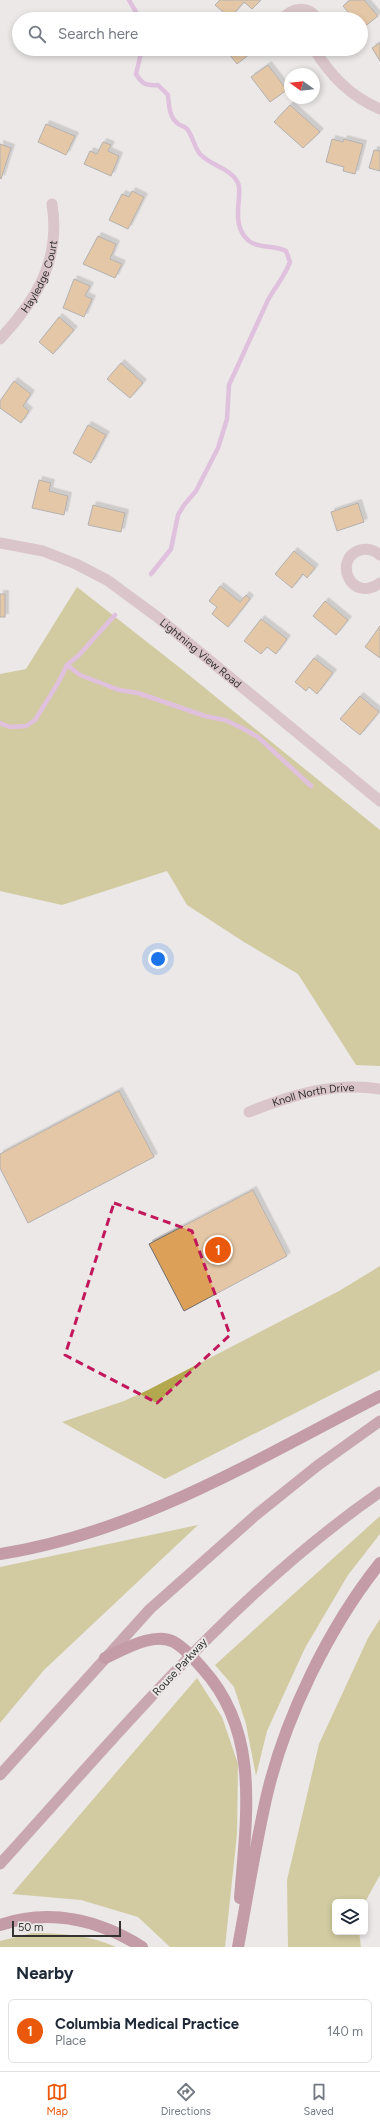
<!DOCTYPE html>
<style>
body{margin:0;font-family:Figtree,sans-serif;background:#f6f6f7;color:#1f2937}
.controls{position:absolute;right:12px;bottom:12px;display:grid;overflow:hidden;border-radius:6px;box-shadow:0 2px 6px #0003}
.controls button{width:36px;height:36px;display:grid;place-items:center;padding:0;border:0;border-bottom:1px solid #e0e1e3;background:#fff;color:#1f2937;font:20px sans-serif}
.compass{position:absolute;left:284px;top:68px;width:36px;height:36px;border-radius:50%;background:#fff;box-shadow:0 2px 6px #0003;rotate:285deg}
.scale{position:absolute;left:12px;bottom:10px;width:109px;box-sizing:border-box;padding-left:4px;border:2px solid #333231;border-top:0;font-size:11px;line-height:14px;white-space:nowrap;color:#333231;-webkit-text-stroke:3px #ebe8e7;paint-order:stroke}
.you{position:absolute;left:158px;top:959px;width:14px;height:14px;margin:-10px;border:3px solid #fff;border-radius:50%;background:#1a73e8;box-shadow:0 0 0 6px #1a73e833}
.badge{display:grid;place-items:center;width:26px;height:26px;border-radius:50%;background:#ea580c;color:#fff;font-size:13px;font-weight:700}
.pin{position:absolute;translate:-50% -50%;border:2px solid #fff;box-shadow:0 1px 4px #0006}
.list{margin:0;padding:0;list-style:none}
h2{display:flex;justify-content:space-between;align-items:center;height:52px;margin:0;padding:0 16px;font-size:17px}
h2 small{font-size:13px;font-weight:400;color:#747a83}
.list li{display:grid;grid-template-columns:26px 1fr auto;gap:12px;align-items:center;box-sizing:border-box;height:64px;margin:0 8px 8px;padding:0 8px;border:1px solid #e0e1e3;border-radius:6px}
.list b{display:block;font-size:15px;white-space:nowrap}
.list p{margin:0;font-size:13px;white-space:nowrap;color:#747a83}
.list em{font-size:13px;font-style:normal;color:#747a83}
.icon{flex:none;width:22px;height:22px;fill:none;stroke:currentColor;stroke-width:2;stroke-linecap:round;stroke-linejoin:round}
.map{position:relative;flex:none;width:380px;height:1947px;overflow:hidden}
.search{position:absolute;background:#fff;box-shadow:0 2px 6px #0003;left:12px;right:12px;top:12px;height:44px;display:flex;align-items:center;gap:10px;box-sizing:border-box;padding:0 14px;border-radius:22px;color:#747a83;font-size:15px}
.sheet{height:124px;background:#fff}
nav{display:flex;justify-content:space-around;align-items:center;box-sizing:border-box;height:56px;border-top:1px solid #e0e1e3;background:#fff;font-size:11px;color:#747a83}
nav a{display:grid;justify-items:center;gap:2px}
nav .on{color:#ea580c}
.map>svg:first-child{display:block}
</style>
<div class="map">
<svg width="380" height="1947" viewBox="0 0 380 1947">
<defs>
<filter id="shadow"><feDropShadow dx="3.5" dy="-3.5" stdDeviation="0" flood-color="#0004"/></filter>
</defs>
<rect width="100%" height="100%" fill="#ebe8e7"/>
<g fill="#b3a84d">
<path d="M77,587L184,671L380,830V1066L356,1065L298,974L244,942L187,905L167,871L62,905L0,891V674L26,669Z"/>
<path d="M380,1266V1370L165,1479L62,1422L124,1401L148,1390L339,1291Z"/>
<path d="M380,1516V1534L348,1575L305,1648L267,1731L256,1776L246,1724L234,1687L215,1665Z"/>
<path d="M198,1525L44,1670L0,1723V1567Z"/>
<path d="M380,1619V1875L365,1902H335V1932H359L361,1947H288L287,1880L319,1744L368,1638Z"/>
<path d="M197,1678L222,1717L238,1764L237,1834L225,1947H170L138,1917L81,1900L12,1894Z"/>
<path d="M32,1933C60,1933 90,1935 116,1947H0V1941Z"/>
</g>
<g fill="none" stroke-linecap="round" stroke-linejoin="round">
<g stroke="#d392d1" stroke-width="4.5">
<path d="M129,0L140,19"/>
<path d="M142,49L136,74C142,84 146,86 158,85L168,95C169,105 169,116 177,123C180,126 185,126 187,129C193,136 194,147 200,154C211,166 231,168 238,183C243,194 231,220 245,237C255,250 272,244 286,251L290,262C285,276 275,287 268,300L229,385L227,419L218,448L196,491L184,505L178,515L171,549L151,574"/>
<path d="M67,665L80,675L119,690L138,693L205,716L225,720L242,728L258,737L311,786"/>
<path d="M0,723L10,727L26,726L35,720L58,683L67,665L79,655L115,615"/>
</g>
</g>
<g fill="#dca058" stroke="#716f6d" filter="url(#shadow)">
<path d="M220,0H260V1L252,9L244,2L230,18L215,5Z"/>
<path d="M350,0H364L378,16L363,28L361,25V19L352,17L343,6Z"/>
<path d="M380,43V61L372,48Z"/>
<path d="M225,49H254L255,50L237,64Z"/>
<path d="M268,65L287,90L270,102L251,77Z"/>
<path d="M290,105L320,132L303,148L274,122Z"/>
<path d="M46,124L75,136L66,155L38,142Z"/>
<path d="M332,139L343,142L344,139L363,144L355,174L343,171L344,167L326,162Z"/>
<path d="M103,142L111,145L108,151L119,156L111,176L84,164L90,151L97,154Z"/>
<path d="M0,144L11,148L1,179L0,178Z"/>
<path d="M374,150L380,151V171L369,168Z"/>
<path d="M132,191L144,197L128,229L109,220L122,194L129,197Z"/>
<path d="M98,236L116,244L110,259L122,264L115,278L83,264Z"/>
<path d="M74,279L90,286L85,296L92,299L84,317L63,308Z"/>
<path d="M59,317L74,330L53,354L39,342Z"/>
<path d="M121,363L143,383L130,398L107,379Z"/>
<path d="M14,381L31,394L23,406L29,411L21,423L0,408V401Z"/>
<path d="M88,425L106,435L91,463L73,453Z"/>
<path d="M39,480L51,483L49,491L68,496L64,515L32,508Z"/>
<path d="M358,503L364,522L337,531L331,512Z"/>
<path d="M93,505L125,513L121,532L88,525Z"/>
<path d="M294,551L315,568L307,578L303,574L292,588L275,574Z"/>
<path d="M220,586L240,602L246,595L250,599L228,627L212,614L217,607L209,601Z"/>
<rect x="0" y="594" width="5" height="23"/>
<path d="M325,601L348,620L336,635L313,616Z"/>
<path d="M261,619L287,639L276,654L267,647L261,654L244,641Z"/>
<path d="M380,626V658L365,647Z"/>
<path d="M314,658L333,673L317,694L309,687L306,691L295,682Z"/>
<path d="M360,696L379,712L360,735L340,719Z"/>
<path d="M119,1091L154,1157L28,1223L0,1168V1154Z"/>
<path d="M253,1190L287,1256L184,1311L149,1244Z"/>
</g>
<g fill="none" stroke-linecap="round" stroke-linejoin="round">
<g stroke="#c59ba6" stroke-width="11">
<path d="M283,19C292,7 309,5 317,19"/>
<path d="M314,49C331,76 350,96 380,109"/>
<path id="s1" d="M0,339C37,299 61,260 52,204"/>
<path id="s2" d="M0,543L43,551L76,564L107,580L156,616L380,801"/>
<path d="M380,555C374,550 368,548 360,550C332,559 351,604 380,583"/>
<path id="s3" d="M249,1112C291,1095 334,1082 380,1089"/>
</g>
<g stroke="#a0596e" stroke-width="11">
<path d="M0,1775L150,1609L256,1515L317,1466L380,1421"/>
<path d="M0,1864C119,1733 233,1594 380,1492"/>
</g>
<g stroke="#92405a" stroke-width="12">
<path d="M0,1554C137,1533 259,1458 380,1396"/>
<path d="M105,1658C123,1650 154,1631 174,1642C185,1648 194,1659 203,1669C261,1733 246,1818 240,1898"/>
<path d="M0,1925C50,1908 99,1920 142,1947"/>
<path d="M238,1947C247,1898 255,1848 266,1799C284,1719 329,1627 380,1563"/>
</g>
</g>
<path d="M0 0H380V1947H0ZM114,1203L192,1231L230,1335L157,1403L65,1355Z" fill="#ebe8e7" fill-opacity=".55" fill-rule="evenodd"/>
<path fill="none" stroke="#c2185b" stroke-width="3" stroke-dasharray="8 5" stroke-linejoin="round" d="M114,1203L192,1231L230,1335L157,1403L65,1355Z"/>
<g text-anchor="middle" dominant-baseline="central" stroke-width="4" stroke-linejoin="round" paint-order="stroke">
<g font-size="11" fill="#333231" stroke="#ebe8e7">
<text stroke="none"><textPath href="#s1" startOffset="75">Hayledge Court</textPath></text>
<text stroke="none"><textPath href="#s2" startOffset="233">Lightning View Road</textPath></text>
<text stroke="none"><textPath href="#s3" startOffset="67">Knoll North Drive</textPath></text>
<text transform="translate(180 1667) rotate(-47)">Rouse Parkway</text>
</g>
</g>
</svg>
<div class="controls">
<button><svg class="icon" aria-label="layers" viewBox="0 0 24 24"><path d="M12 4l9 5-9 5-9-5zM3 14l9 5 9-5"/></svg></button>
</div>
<svg class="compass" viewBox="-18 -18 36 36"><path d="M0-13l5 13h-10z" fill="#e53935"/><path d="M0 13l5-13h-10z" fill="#747a83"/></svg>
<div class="scale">50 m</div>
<div class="you"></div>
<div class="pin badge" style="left:218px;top:1250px">1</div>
<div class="search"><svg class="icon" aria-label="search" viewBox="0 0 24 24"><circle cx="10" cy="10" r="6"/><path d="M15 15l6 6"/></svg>Search here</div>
</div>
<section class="sheet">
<h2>Nearby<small></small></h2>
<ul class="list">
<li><span class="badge">1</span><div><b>Columbia Medical Practice</b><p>Place</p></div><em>140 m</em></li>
</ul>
</section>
<nav>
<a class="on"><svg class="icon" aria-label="map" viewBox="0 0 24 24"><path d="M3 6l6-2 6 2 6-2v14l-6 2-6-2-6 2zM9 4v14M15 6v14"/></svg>Map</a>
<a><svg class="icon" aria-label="directions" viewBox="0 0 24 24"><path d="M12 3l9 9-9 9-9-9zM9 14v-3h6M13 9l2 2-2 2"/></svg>Directions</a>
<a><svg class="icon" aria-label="saved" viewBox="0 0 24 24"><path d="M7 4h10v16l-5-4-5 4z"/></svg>Saved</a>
</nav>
